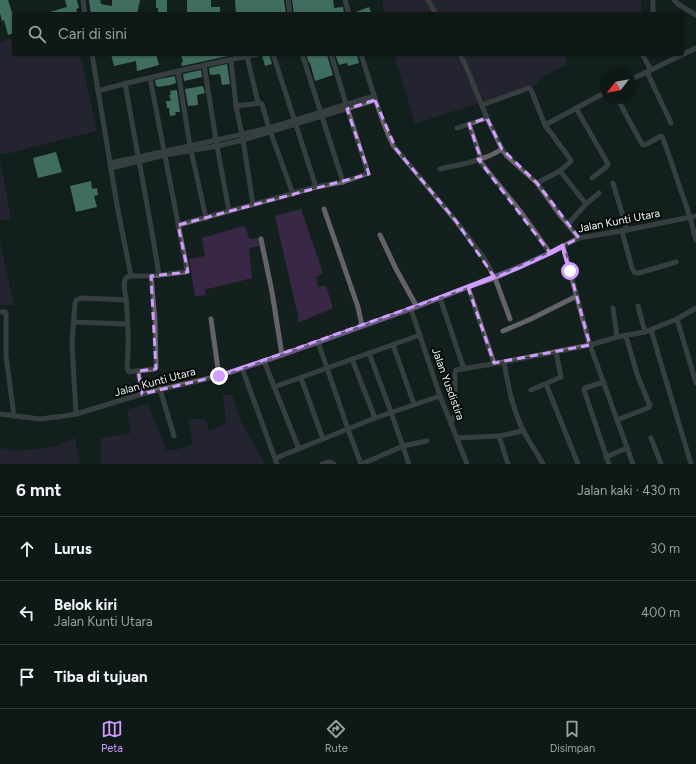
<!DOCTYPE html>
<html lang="id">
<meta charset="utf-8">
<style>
body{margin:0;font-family:Figtree,sans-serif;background:#17211f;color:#f1f3f6}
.compass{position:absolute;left:600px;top:68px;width:36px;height:36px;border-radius:50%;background:#0e1816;box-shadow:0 1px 3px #0004;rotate:239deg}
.stop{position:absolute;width:12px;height:12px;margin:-9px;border:3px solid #d09dff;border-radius:50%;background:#fff}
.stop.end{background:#d09dff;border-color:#fff;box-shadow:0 1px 4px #0008}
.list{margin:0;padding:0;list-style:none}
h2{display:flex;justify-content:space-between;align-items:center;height:52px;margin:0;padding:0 16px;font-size:17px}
h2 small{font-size:13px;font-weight:400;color:#9ba0a1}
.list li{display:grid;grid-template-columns:26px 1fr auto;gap:12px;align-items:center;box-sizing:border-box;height:64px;padding:0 16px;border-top:1px solid #2e3735}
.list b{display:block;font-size:15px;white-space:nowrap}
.list p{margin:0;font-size:13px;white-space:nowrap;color:#9ba0a1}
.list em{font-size:13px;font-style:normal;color:#9ba0a1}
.icon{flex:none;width:22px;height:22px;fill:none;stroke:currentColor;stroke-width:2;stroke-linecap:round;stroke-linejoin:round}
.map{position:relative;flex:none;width:696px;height:464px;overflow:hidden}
.search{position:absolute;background:#0e1816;box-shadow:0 1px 3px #0004;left:12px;right:12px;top:12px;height:44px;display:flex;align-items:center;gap:10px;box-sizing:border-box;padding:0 14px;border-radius:4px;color:#9ba0a1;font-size:15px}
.sheet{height:244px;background:#0e1816}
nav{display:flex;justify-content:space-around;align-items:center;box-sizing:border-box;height:56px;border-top:1px solid #2e3735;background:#0e1816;font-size:11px;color:#9ba0a1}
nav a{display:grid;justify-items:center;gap:2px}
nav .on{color:#d09dff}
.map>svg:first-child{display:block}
</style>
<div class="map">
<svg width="696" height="464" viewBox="0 0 696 464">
<rect width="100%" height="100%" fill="#13201d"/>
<g fill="#382846">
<path d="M382,0H641V14H385Z"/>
<path d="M14,38V54H80L97,131L10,153L0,154V42Z"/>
<path d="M394,54H566V65L541,77L537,85L447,113L415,124Z"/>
<path d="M0,160L11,219L0,221Z"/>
<path d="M301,209L323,273L316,277L318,287L326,286L333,308L298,323V316L275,216Z"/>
<path d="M244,226L250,239L259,238L260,246L249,248L252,278L212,288L205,289L206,295L195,296L189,259L205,256L202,238Z"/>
<path d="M0,242L14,305H0Z"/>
<path d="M223,395H232L240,420L265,464H101V438L131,433L127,410L148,404L166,450H175L193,445L188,419H205L209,431L226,423Z"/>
<path d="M75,438L80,464H0V448L18,451L57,446Z"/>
</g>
<g fill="#75c9b2">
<path d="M0,0H8L14,19V33L8,35L4,20L2,21L0,13Z"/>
<path d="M65,0H77L79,8L76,9L78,14H46V13L67,7Z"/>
<path d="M89,0H100L101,4L112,6V0H140L137,14H91Z"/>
<path d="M156,0H167V14H158V8H156Z"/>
<path d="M187,0H211V7H220V14H187Z"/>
<path d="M235,0H284L286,14H236Z"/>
<path d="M292,0H333L334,8L343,7L344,14H306V12L294,14Z"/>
<path d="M369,7L371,12L365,14H353V13Z"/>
<path d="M111,54H156L159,65L137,71L136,61L114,66Z"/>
<path d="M181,54H227L228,56L182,66L181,63L183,62Z"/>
<path d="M269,54L272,64L265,66L262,55Z"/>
<path d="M306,54H317L318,56L327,55L333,75L315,81L310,63H309Z"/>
<path d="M335,54H354L355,56L357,55L359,63L348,66L347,63L339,65Z"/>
<path d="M227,64L230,84L222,85L220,74L212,75V74L210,75L209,68Z"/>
<path d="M201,70L202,77L184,81L183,74Z"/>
<path d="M175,76L176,83L170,85L158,87V86H156L155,80Z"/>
<path d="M203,86L205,93L197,95L198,105L188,106L185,89Z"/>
<path d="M177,90L180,112H175L176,115L170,116L169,108H167L166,101H171L169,95H171L170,91Z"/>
<path d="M56,152L62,172L38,178L33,158Z"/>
<path d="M91,181L92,189L97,188L98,195L94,196L97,207L76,212L70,186Z"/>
</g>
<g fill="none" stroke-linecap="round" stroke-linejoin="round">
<g stroke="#656268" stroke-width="5">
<path d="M83,0L85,14"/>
<path d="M288,0L290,14"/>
<path d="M345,0L349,14"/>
<path d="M428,0L436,14"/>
<path d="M674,0L678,4L696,15"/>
<path d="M653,14V0"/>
<path d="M92,54L117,205L131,276L127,277C122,282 125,291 126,298C128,320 129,346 127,368L129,372L154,369L156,367L155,321L151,276"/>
<path d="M273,54L316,187"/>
<path d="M302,54L343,182"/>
<path d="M361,54C371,85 379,116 393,145L456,221L484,258L495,278L510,319"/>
<path d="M460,54L467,69L487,118L502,149L507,156L537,183L560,215L579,238"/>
<path d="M247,56L258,103"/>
<path d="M231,60L236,106L243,140L253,204"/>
<path d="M204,65L217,146L229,211"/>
<path d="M651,70L696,48"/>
<path d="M178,71L190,146L206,218"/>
<path d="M647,72L671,123"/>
<path d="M630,80L651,70L642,54"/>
<path d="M125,83C136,147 149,211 159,275"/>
<path d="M98,91C151,76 205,65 258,54"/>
<path d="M617,98L642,144L643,145L647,144L661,136L663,138L690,217L696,240"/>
<path d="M482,105L529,88L531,90L545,125"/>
<path d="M236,106L260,103L262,104L269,128L293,194"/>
<path d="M576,108L608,164L606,167L592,178"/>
<path d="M469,124L481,159"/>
<path d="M457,128L487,118"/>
<path d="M478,159L520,211L550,253"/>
<path d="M110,163L190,146L269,128L374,96"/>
<path d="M111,168L165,155L217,146L243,140L375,100"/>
<path d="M440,169C461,164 484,161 502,149"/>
<path d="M560,171L586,204L568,224"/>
<path d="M537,183L560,171L571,161L568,156L545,125L606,92"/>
<path d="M613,183L627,230"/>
<path d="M586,204L599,193"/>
<path d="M324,209L358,307L362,326"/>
<path d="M178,225L316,187L343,182L366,174L367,172V170L346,104L331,54"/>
<path d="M622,231L632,268L635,273H639L676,262"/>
<path d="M380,235L396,269L417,307"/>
<path d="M261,239L272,292L282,355"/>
<path d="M563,246L590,345L633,464"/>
<path d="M131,276H151L185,272L187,270L150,78"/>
<path d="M468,287L494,363"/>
<path d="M440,298L464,369"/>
<path d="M638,306L645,332"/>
<path d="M613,308L617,337"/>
<path d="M411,309L440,396L467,464"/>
<path d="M0,312H5L6,314V356L14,416"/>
<path d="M211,319L219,376"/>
<path d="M677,319L696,383"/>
<path d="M74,322L127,324"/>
<path d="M651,330L691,464"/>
<path d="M503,331L531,319L577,296"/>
<path d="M318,342L348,429L361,464"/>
<path d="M393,345L414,404"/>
<path d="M369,353L391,412L409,464"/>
<path d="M352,359L375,418"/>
<path d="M264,361L299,449"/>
<path d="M242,368L277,464"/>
<path d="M138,371L142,394"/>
<path d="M301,378L323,439"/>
<path d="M604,382L585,388L584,390L609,464"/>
<path d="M546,384L578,464"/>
<path d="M274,387L420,335"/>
<path d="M160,389L174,436"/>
<path d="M531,390L561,377L556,352"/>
<path d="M0,414L40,419L64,416L76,414L142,394L219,376L282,355L411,309L468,287L495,278L550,253L571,242L579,238L627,230L696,216"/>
<path d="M76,414L72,344L75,304L76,300L81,298L126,300"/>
<path d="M617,420L648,408L650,406L637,374L626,336"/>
<path d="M451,422L454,417L455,414V373L456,370L504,362"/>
<path d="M499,436L508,464"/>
<path d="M457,438L499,436L523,431"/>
<path d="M651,438L661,464"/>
<path d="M606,457L627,448"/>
<path d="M276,458L375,418L440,396"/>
<path d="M322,464C327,463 330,460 334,464"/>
<path d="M362,464L403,446L427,441"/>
<path d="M543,464C537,453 530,443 524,432C513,411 508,385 504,362L590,345L617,337L645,332L677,319L696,308"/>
</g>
</g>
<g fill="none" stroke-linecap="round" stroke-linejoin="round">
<path stroke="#d09dff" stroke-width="5" d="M219,376L282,355L416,307L517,268L550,253L563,246L570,271"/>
</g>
<path d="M0 0H696V464H0ZM375,100L396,149L456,221L495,278L550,253L478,159H481L469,124L487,118L502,149L537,183L579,238L563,246L590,345L494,363L468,287L219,376L142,394L138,371L156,369L151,276L188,272L178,225L369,174L347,109Z" fill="#13201d" fill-opacity=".55" fill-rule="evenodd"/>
<path fill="none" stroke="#d09dff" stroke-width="3" stroke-dasharray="8 5" stroke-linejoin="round" d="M375,100L396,149L456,221L495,278L550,253L478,159H481L469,124L487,118L502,149L537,183L579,238L563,246L590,345L494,363L468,287L219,376L142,394L138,371L156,369L151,276L188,272L178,225L369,174L347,109Z"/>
<g text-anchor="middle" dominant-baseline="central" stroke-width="4" stroke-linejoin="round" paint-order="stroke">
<g font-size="11" fill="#ecf5f2" stroke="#040907">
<text transform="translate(619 221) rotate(-11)">Jalan Kunti Utara</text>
<text transform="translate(155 382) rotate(-15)">Jalan Kunti Utara</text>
<text transform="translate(448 384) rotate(70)">Jalan Yusdistira</text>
</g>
</g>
</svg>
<svg class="compass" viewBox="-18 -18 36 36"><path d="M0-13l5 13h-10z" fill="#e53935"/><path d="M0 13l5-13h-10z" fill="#9ba0a1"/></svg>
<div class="stop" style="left:570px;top:271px"></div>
<div class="stop end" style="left:219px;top:376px"></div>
<div class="search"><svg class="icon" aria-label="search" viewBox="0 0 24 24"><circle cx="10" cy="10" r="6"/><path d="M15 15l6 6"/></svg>Cari di sini</div>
</div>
<section class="sheet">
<h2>6 mnt<small>Jalan kaki · 430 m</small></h2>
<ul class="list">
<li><svg class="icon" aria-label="ahead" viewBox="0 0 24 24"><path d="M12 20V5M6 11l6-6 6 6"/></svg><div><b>Lurus</b></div><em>30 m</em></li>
<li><svg class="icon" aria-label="left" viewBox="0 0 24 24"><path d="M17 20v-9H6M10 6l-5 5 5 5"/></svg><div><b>Belok kiri</b><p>Jalan Kunti Utara</p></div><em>400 m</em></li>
<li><svg class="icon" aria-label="arrive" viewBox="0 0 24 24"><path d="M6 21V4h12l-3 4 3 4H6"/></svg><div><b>Tiba di tujuan</b></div></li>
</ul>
</section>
<nav>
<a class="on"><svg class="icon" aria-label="map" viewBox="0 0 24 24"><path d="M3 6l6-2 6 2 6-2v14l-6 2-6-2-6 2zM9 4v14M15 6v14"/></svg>Peta</a>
<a><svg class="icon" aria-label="directions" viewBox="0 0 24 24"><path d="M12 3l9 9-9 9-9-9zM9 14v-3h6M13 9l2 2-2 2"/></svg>Rute</a>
<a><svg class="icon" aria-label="saved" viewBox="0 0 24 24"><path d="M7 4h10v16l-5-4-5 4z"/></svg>Disimpan</a>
</nav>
